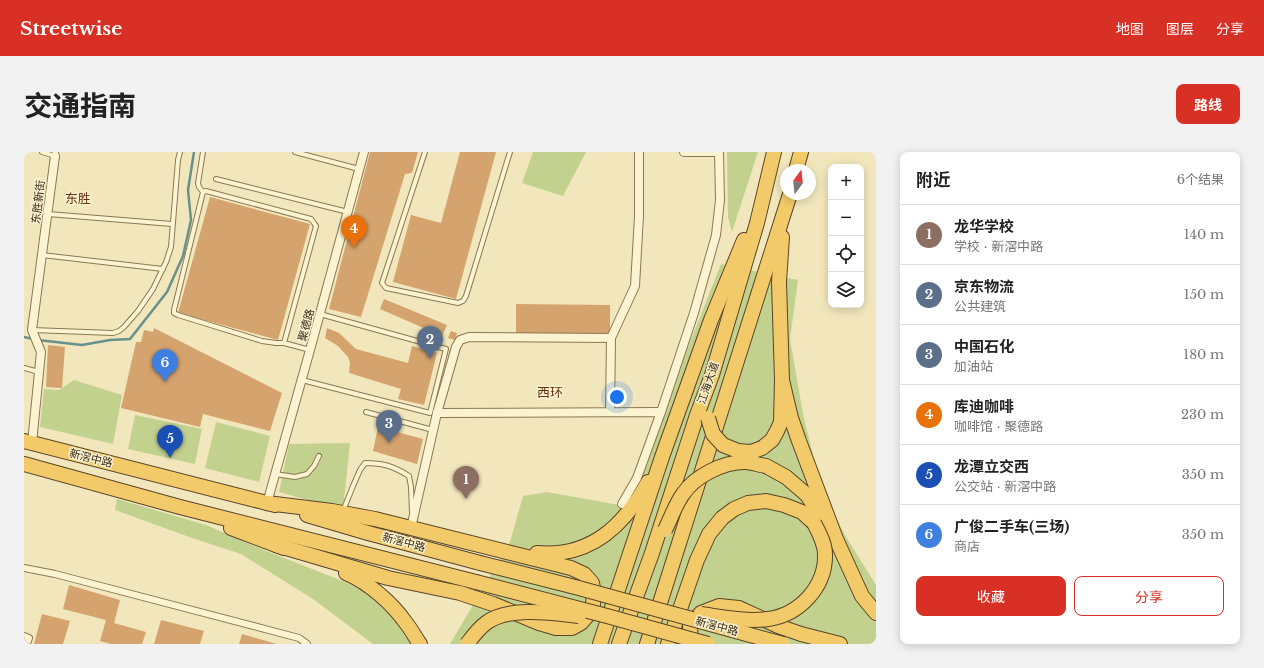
<!DOCTYPE html>
<html lang="zh">
<meta charset="utf-8">
<style>
body{margin:0;font-family:"Libre Baskerville","Noto Sans SC",serif;background:#f2f2f2;color:#222}
.controls{position:absolute;right:12px;top:12px;display:grid;overflow:hidden;border-radius:8px;box-shadow:0 2px 10px #0003}
.controls button{width:36px;height:36px;display:grid;place-items:center;padding:0;border:0;border-bottom:1px solid #e0e0e0;background:#fff;color:#222;font:20px sans-serif}
.compass{position:absolute;left:756px;top:12px;width:36px;height:36px;border-radius:50%;background:#fff;box-shadow:0 2px 10px #0003;rotate:15deg}
.you{position:absolute;left:593px;top:245px;width:14px;height:14px;margin:-10px;border:3px solid #fff;border-radius:50%;background:#1a73e8;box-shadow:0 0 0 6px #1a73e833}
.badge{display:grid;place-items:center;width:26px;height:26px;border-radius:50%;background:#d93025;color:#fff;font-size:13px;font-weight:700}
.pin{position:absolute;translate:-50% -33px;filter:drop-shadow(0 1px 2px #0008)}
.pin::after{content:'';position:absolute;top:21px;width:14px;height:12px;background:inherit;clip-path:polygon(0 0,100% 0,50% 100%)}
.list{margin:0;padding:0;list-style:none}
h2{display:flex;justify-content:space-between;align-items:center;height:52px;margin:0;padding:0 16px;font-size:17px}
h2 small{font-size:13px;font-weight:400;color:#767676}
.list li{display:grid;grid-template-columns:26px 1fr auto;gap:12px;align-items:center;box-sizing:border-box;height:60px;padding:0 16px;border-top:1px solid #e0e0e0}
.list b{display:block;font-size:15px;white-space:nowrap}
.list p{margin:0;font-size:13px;white-space:nowrap;color:#767676}
.list em{font-size:13px;font-style:normal;color:#767676}
.actions{display:flex;gap:8px;padding:12px 16px}
.actions a{flex:1;padding:9px 0;border:1px solid #d93025;border-radius:8px;text-align:center;font-size:14px;color:#d93025}
.actions .main{background:#d93025;color:#fff}
.icon{flex:none;width:22px;height:22px;fill:none;stroke:currentColor;stroke-width:2;stroke-linecap:round;stroke-linejoin:round}
.map{position:relative;flex:none;width:852px;height:492px;overflow:hidden;border-radius:8px}
header{display:flex;align-items:center;gap:24px;box-sizing:border-box;height:56px;padding:0 20px;background:#d93025;color:#fff}
header strong{font-size:19px}
nav{display:flex;gap:22px;margin-inline-start:auto;font-size:14px}
.intro{display:flex;align-items:center;justify-content:space-between;box-sizing:border-box;height:96px;padding:0 24px}
h1{margin:0;font-size:28px}
.button{padding:10px 18px;border-radius:8px;background:#d93025;color:#fff;font-size:14px;font-weight:700}
main{display:flex;gap:24px;padding:0 24px}
aside{flex:1;background:#fff;border-radius:8px;box-shadow:0 2px 10px #0003}
.map>svg:first-child{display:block}
</style>
<header>
<strong>Streetwise</strong>
<nav><a>地图</a><a>图层</a><a>分享</a></nav>
</header>
<div class="intro"><h1>交通指南</h1><a class="button">路线</a></div>
<main>
<div class="map">
<svg width="852" height="492" viewBox="0 0 852 492">
<rect width="100%" height="100%" fill="#f2e7bc"/>
<g fill="#c3d18f">
<path d="M509,0H562L539,44L498,31Z"/>
<path d="M703,0H734L708,80L704,65Z"/>
<path d="M697,112L774,128L766,187L779,262L797,336L822,385L852,433V492H426L486,390L499,344L523,340L601,354Z"/>
<path d="M50,228L98,243L89,292L16,275L20,237L35,238Z"/>
<path d="M111,263L178,277L171,312L104,297Z"/>
<path d="M192,270L246,284L235,330L181,316Z"/>
<path d="M326,291L319,358L255,340L265,292Z"/>
<path d="M93,347L182,373L235,396L326,432L362,452L389,492H349L289,447L217,402L168,386L91,358Z"/>
</g>
<g fill="none" stroke-linecap="round" stroke-linejoin="round">
<g stroke="#67918b" stroke-width="2.5">
<path d="M0,185L9,187"/>
<path d="M14,188L58,193L86,188L106,187L143,140L159,104L167,68L164,38L170,0"/>
</g>
</g>
<g fill="#d4a36e">
<path d="M346,0H394L388,21L381,22L337,165L305,157Z"/>
<path d="M436,0H472L432,147L369,130L387,63L417,71Z"/>
<path d="M186,45L286,72L254,188L154,161Z"/>
<path d="M360,147L423,173L418,184L356,157Z"/>
<path d="M492,152L586,153V182L492,181Z"/>
<path d="M130,176L258,241L246,279L179,262L176,275L97,256L112,190H117L120,178L129,180Z"/>
<path d="M303,176L315,181L332,197L384,211L388,194L413,201L400,253L374,247L377,237L325,221L326,211L324,205L314,194L301,186Z"/>
<path d="M427,179L433,181L431,188L424,186Z"/>
<path d="M24,193L41,195L38,236L22,235Z"/>
<path d="M354,275L399,287L393,312L349,299Z"/>
<path d="M45,433L96,448L90,471L122,480L118,492H87L76,489L82,468L39,457Z"/>
<path d="M18,462L46,469L39,492H10Z"/>
<path d="M137,468L180,479L176,492H130Z"/>
<path d="M218,482L253,492H215Z"/>
</g>
<g fill="none" stroke-linecap="round" stroke-linejoin="round">
<defs>
<g id="service">
<path d="M18,0L31,4L32,0"/>
<path d="M179,0L174,31L175,35L179,40"/>
<path d="M271,0L335,17"/>
<path d="M401,0L358,131L362,136L434,151L439,149L442,144L486,0"/>
<path d="M192,27L324,60"/>
<path d="M24,62L148,72"/>
<path d="M18,103L139,117"/>
<path d="M8,178L89,181L95,179L100,175L114,159L129,137L142,110L147,95L154,8L156,0"/>
<path d="M260,191L292,74L290,71L287,67L182,39L179,40L150,158V161L154,163L238,189L252,191H260L286,198"/>
<path d="M0,216L15,220"/>
<path d="M278,228L406,261L422,197L296,162"/>
<path d="M342,260L409,278"/>
<path d="M251,322L271,325L283,322L290,314L295,304"/>
<path d="M319,359L329,334L336,318L341,311C359,311 369,314 385,324L387,335L388,360"/>
</g>
<g id="pedestrian">
<path d="M0,416L31,422L275,486L283,492"/>
<path d="M0,484L5,486L3,492"/>
</g>
<g id="minor">
<path d="M660,0H695"/>
<path d="M586,260L587,186"/>
<path d="M637,260L670,161L692,83L696,48L695,0"/>
<path d="M413,261L637,260L613,326L598,352"/>
<path d="M8,291L17,200L8,178L31,4"/>
<path d="M243,351L286,198L340,0"/>
<path d="M387,376L413,261L432,195L436,188L445,185L587,186L611,134L615,64V0"/>
</g>
<g id="trunk">
<path d="M772,18L777,0"/>
<path d="M758,228L767,266L775,289L812,387L838,444L852,461"/>
<path d="M0,289L251,353"/>
<path d="M738,296L748,288L753,279L757,270L758,228L755,130L758,85"/>
<path d="M0,312L156,355L452,430"/>
<path d="M742,314L762,325L783,343L799,367"/>
<path d="M243,351L308,359L351,367L547,416L560,422L568,431L570,441L569,452L564,463L557,471L548,476H532L515,471L469,452L436,441L364,426L252,393"/>
<path d="M283,363L344,381L456,411"/>
<path d="M207,376L260,396"/>
<path d="M513,401C566,406 600,374 624,330"/>
<path d="M322,421C344,430 368,451 382,471C387,477 391,485 396,492"/>
<path d="M576,492L638,305L687,168L720,88"/>
<path d="M595,492L628,401L673,263L688,223L733,71L750,0"/>
<path d="M623,492L766,42"/>
<path d="M644,492L673,408L685,382L698,366L710,357L724,351L742,349L760,353L778,360L790,371"/>
<path d="M667,492L666,473L677,461L695,454L715,456L754,474L777,482L816,492"/>
</g>
</defs>
<use href="#service" stroke="#8b7754" stroke-width="6"/>
<use href="#pedestrian" stroke="#8b7754" stroke-width="8"/>
<use href="#minor" stroke="#8b7754" stroke-width="10"/>
<use href="#trunk" stroke="#584429" stroke-width="16"/>
<use href="#service" stroke="#fcf3d0" stroke-width="4"/>
<use href="#pedestrian" stroke="#fcf3d0" stroke-width="6"/>
<use href="#minor" stroke="#fcf3d0" stroke-width="8"/>
<use href="#trunk" stroke="#f3ca69" stroke-width="14"/>
<defs>
<g id="trunk-bridge">
<path d="M684,266L689,282L699,293L714,299L727,300L738,296"/>
<path d="M641,378C647,366 651,353 659,342C671,324 699,310 721,310C727,310 735,313 742,314"/>
<path d="M456,411L551,435L759,492"/>
<path d="M452,430L583,464L684,492"/>
<path d="M677,462C698,465 722,470 744,467C775,463 802,435 801,402C801,391 795,381 790,371"/>
<path d="M443,492C449,484 454,477 462,471C484,454 529,461 555,464"/>
</g>
</defs>
<use href="#trunk-bridge" stroke="#584429" stroke-width="16" stroke-linecap="butt"/>
<use href="#trunk-bridge" stroke="#f3ca69" stroke-width="14"/>
</g>
<g text-anchor="middle" dominant-baseline="central" stroke-width="3" stroke-linejoin="round" paint-order="stroke">
<g font-size="11" fill="#392c1a" stroke="#f9f0cd">
<text transform="translate(14 50) rotate(-83)">东胜新街</text>
<text transform="translate(282 173) rotate(-75)">聚德路</text>
<text transform="translate(684 231) rotate(-71)">江海大道</text>
<text transform="translate(67 306) rotate(14)">新滘中路</text>
<text transform="translate(380 390) rotate(15)">新滘中路</text>
<text transform="translate(693 474) rotate(15)">新滘中路</text>
</g>
<g font-size="13" fill="#6a2f15" stroke="#f9f0cd">
<text x="54" y="46">东胜</text>
<text x="526" y="240">西环</text>
</g>
</g>
</svg>
<div class="controls">
<button>+</button>
<button>−</button>
<button><svg class="icon" aria-label="locate" viewBox="0 0 24 24"><circle cx="12" cy="12" r="6"/><path d="M12 2v4M12 18v4M2 12h4M18 12h4"/></svg></button>
<button><svg class="icon" aria-label="layers" viewBox="0 0 24 24"><path d="M12 4l9 5-9 5-9-5zM3 14l9 5 9-5"/></svg></button>
</div>
<svg class="compass" viewBox="-18 -18 36 36"><path d="M0-13l5 13h-10z" fill="#e53935"/><path d="M0 13l5-13h-10z" fill="#767676"/></svg>
<div class="you"></div>
<div class="pin badge" style="left:442px;top:347px;background:#8d6e63">1</div>
<div class="pin badge" style="left:406px;top:207px;background:#5c6f8a">2</div>
<div class="pin badge" style="left:365px;top:291px;background:#5c6f8a">3</div>
<div class="pin badge" style="left:330px;top:96px;background:#e8710a">4</div>
<div class="pin badge" style="left:146px;top:306px;background:#1a4fb4">5</div>
<div class="pin badge" style="left:141px;top:230px;background:#3f7fe0">6</div>
</div>
<aside>
<h2>附近<small>6个结果</small></h2>
<ul class="list">
<li><span class="badge" style="background:#8d6e63">1</span><div><b>龙华学校</b><p>学校 · 新滘中路</p></div><em>140 m</em></li>
<li><span class="badge" style="background:#5c6f8a">2</span><div><b>京东物流</b><p>公共建筑</p></div><em>150 m</em></li>
<li><span class="badge" style="background:#5c6f8a">3</span><div><b>中国石化</b><p>加油站</p></div><em>180 m</em></li>
<li><span class="badge" style="background:#e8710a">4</span><div><b>库迪咖啡</b><p>咖啡馆 · 聚德路</p></div><em>230 m</em></li>
<li><span class="badge" style="background:#1a4fb4">5</span><div><b>龙潭立交西</b><p>公交站 · 新滘中路</p></div><em>350 m</em></li>
<li><span class="badge" style="background:#3f7fe0">6</span><div><b>广俊二手车(三场)</b><p>商店</p></div><em>350 m</em></li>
</ul>
<div class="actions"><a class="main">收藏</a><a>分享</a></div>
</aside>
</main>
